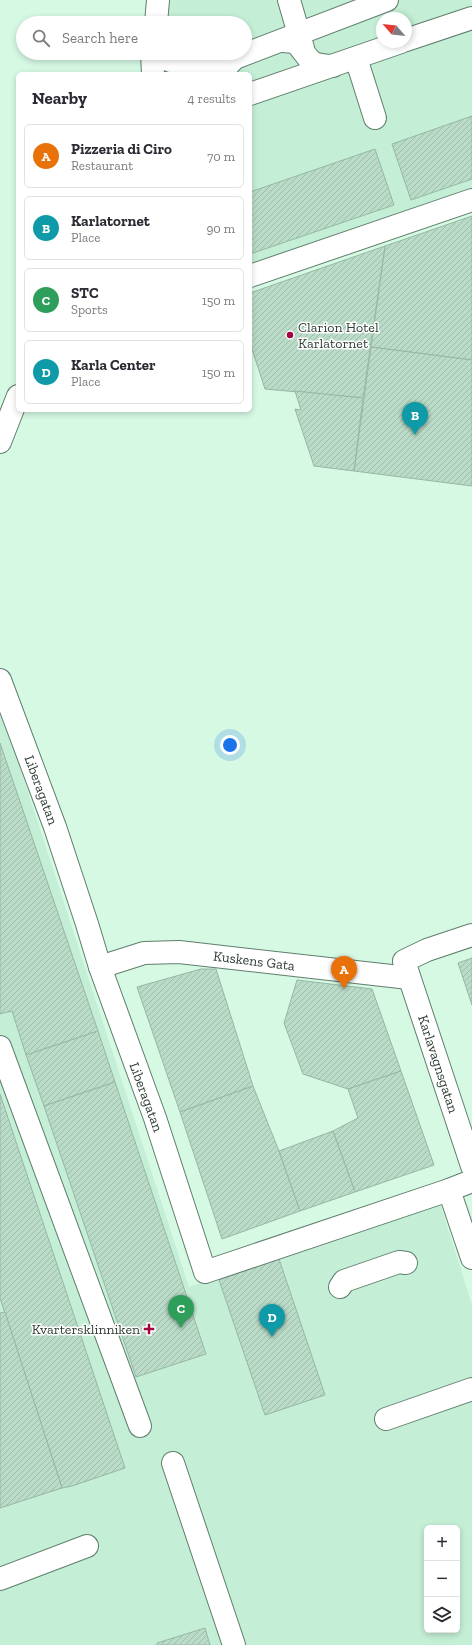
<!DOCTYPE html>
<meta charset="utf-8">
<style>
body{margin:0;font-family:"Zilla Slab",serif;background:#f2f2f3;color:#2b2b33}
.controls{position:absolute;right:12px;bottom:12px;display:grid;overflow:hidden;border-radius:6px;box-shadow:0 2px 6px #0003}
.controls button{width:36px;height:36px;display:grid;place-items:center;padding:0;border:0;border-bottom:1px solid #e1e1e2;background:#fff;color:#2b2b33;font:20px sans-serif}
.compass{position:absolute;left:376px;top:12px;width:36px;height:36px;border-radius:50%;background:#fff;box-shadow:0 2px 6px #0003;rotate:298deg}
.you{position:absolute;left:230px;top:745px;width:14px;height:14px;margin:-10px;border:3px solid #fff;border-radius:50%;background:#1a73e8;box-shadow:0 0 0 6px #1a73e833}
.badge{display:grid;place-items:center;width:26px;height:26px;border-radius:50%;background:#0b8043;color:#fff;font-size:13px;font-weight:700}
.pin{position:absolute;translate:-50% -33px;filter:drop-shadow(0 1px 2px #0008)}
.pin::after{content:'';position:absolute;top:21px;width:14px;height:12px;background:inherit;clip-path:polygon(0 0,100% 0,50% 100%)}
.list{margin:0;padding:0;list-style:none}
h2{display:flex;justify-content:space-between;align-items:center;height:52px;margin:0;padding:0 16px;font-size:17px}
h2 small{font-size:13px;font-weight:400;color:#7c7c81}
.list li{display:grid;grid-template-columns:26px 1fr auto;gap:12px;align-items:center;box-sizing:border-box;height:64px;margin:0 8px 8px;padding:0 8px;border:1px solid #e1e1e2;border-radius:6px}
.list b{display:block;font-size:15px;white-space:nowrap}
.list p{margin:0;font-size:13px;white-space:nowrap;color:#7c7c81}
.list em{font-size:13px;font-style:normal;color:#7c7c81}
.icon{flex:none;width:22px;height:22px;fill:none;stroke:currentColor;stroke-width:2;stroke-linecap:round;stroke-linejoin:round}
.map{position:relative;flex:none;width:472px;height:1645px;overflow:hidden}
.search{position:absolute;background:#fff;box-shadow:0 2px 6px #0003;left:16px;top:16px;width:236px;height:44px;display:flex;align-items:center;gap:10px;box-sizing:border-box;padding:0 14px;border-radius:22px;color:#7c7c81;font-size:15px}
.panel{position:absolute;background:#fff;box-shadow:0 2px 6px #0003;left:16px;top:72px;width:236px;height:340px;border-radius:6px}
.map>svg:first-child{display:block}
</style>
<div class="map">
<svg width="472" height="1645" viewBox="0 0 472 1645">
<defs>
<pattern id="building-hatch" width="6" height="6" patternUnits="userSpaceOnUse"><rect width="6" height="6" fill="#b9dbc7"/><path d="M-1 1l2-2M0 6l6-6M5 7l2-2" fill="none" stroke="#9fbdac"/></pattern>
</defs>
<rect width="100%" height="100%" fill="#d6f9e4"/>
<g fill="#c4eed5" fill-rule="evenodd">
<path d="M170,0H471L472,4V198L250,281V74H162L164,53H245V23H167ZM382,18H406V42H382Z"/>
<path d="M0,706L189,1287L439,1200L472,1305V1645H0ZM427,1528H457V1630H427Z"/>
</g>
<g fill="url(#building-hatch)" stroke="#96b7a4">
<path d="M472,116V179L411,200L392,144Z"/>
<path d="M375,149L394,205L250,254V192Z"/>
<path d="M472,216V360L371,347L385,246Z"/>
<path d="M385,246L363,398L265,389L250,343V293Z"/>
<path d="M371,347L472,360V486L354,471Z"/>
<path d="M295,391L363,398L354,471L314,466L295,409L301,410Z"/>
<path d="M0,743L98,1031L26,1055L12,1011L0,1014Z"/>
<path d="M472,958V1005L458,963Z"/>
<path d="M201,969H216L253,1086L180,1112L137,987Z"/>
<path d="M297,980L372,989L401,1071L348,1089L303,1074L284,1023Z"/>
<path d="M98,1031L115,1082L44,1106L26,1055Z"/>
<path d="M401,1071L434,1165L355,1192L333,1131L358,1118L348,1089Z"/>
<path d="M115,1082L206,1354L136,1377L44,1106Z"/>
<path d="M253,1086L279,1151L300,1211L222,1239L180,1112Z"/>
<path d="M0,1094L125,1468L72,1486L62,1488L0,1298Z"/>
<path d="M333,1131L355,1192L300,1211L279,1151Z"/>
<path d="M279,1259L325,1395L265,1415L219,1280Z"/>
<path d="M5,1312L62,1488L0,1508V1313Z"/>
<path d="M205,1628L210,1645H157V1643Z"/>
</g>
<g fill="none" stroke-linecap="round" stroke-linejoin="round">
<defs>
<g id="minor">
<path d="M289,0L303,48"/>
<path d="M156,23L158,0"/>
<path d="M406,40L472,18"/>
<path d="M283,41L295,42C312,59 305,65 333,66"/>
<path d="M152,53L153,74"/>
<path d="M155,53L168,60L198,71L228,65"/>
<path d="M356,58L375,118"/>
<path d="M223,74L228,65L235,58L387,0"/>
<path d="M250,94L401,42"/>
<path d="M250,276L472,200"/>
<path d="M0,442L18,396"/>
<path d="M0,680L55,827L87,924L100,967L155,1118L205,1272L449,1190"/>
<path d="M472,935L427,950L404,961L472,1166"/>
<path d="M100,967L144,953L179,952L409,978"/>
<path d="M0,1047L140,1426"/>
<path d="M472,1181L449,1190L472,1258"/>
<path d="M340,1287L344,1281L399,1262L406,1263"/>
<path d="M386,1419L472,1389"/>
<path d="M173,1463L234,1645"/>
<path d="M0,1579L87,1546"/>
</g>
</defs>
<use href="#minor" stroke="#5f7e6c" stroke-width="24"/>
<use href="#minor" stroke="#fff" stroke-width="22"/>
</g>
<g fill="#a20541" stroke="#fff" stroke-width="1.5">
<circle cx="290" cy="335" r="4"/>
<path d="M147 1323h4v4h4v4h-4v4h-4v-4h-4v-4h4z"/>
</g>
<g text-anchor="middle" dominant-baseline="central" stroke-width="3" stroke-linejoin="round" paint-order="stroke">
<g font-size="14" fill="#2f3c34" stroke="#fff" text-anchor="start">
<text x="298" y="327">Clarion Hotel<tspan x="298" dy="16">Karlatornet</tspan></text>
<text x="140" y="1329" text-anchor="end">Kvartersklinniken</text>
</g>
<g font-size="14" fill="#2f3c34" stroke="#fff">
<text transform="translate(41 790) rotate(70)">Liberagatan</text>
<text transform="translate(254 961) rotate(7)">Kuskens Gata</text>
<text transform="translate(438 1064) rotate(72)">Karlavagnsgatan</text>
<text transform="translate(146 1097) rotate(70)">Liberagatan</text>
</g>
</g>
</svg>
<div class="controls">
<button>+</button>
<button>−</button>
<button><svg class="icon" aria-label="layers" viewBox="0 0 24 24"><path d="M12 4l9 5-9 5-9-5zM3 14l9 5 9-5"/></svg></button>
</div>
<svg class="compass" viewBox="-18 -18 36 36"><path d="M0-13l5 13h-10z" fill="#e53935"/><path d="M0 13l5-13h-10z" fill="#7c7c81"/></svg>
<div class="you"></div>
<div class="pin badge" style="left:344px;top:989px;background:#e8710a">A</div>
<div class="pin badge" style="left:415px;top:435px;background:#0f9aa8">B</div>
<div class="pin badge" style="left:181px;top:1328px;background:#2e9e5b">C</div>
<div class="pin badge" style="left:272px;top:1337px;background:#0f9aa8">D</div>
<div class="search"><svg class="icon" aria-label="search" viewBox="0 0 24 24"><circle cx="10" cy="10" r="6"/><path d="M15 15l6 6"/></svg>Search here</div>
<section class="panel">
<h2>Nearby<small>4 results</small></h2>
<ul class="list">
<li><span class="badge" style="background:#e8710a">A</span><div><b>Pizzeria di Ciro</b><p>Restaurant</p></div><em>70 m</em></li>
<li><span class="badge" style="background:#0f9aa8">B</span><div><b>Karlatornet</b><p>Place</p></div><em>90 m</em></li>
<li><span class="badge" style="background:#2e9e5b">C</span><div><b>STC</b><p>Sports</p></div><em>150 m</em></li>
<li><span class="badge" style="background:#0f9aa8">D</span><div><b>Karla Center</b><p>Place</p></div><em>150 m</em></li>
</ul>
</section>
</div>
